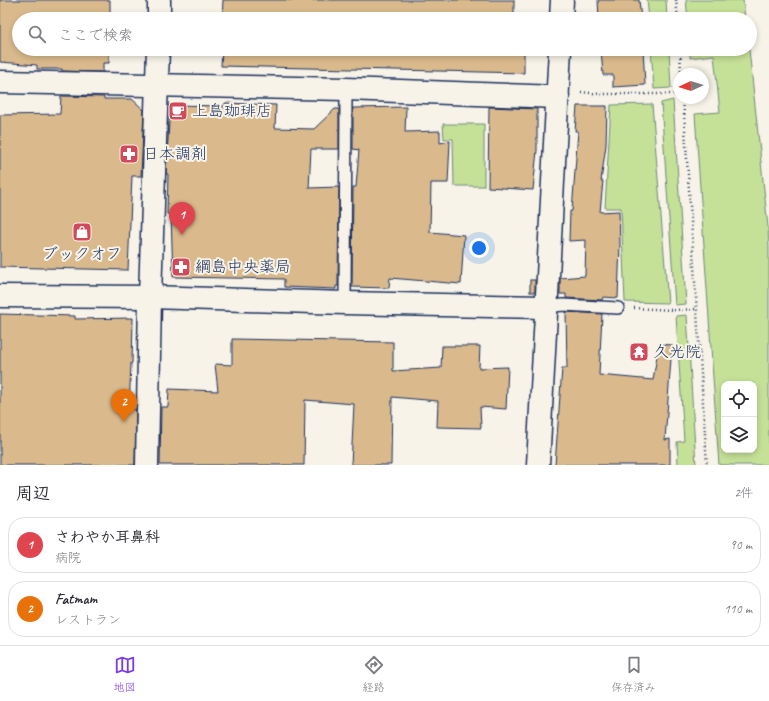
<!DOCTYPE html>
<html lang="ja">
<meta charset="utf-8">
<style>
body{margin:0;font-family:Caveat,"Klee One",sans-serif;background:#f7f7f7;color:#2b2b33}
.controls{position:absolute;right:12px;bottom:12px;display:grid;overflow:hidden;border-radius:8px;box-shadow:0 2px 6px #0003}
.controls button{width:36px;height:36px;display:grid;place-items:center;padding:0;border:0;border-bottom:1px solid #e1e1e2;background:#fff;color:#2b2b33;font:20px sans-serif}
.compass{position:absolute;left:673px;top:68px;width:36px;height:36px;border-radius:50%;background:#fff;box-shadow:0 2px 6px #0003;rotate:266deg}
.you{position:absolute;left:479px;top:248px;width:14px;height:14px;margin:-10px;border:3px solid #fff;border-radius:50%;background:#1a73e8;box-shadow:0 0 0 6px #1a73e833}
.badge{display:grid;place-items:center;width:26px;height:26px;border-radius:50%;background:#7c3aed;color:#fff;font-size:13px;font-weight:700}
.pin{position:absolute;translate:-50% -33px;filter:drop-shadow(0 1px 2px #0008)}
.pin::after{content:'';position:absolute;top:21px;width:14px;height:12px;background:inherit;clip-path:polygon(0 0,100% 0,50% 100%)}
.list{margin:0;padding:0;list-style:none}
h2{display:flex;justify-content:space-between;align-items:center;height:52px;margin:0;padding:0 16px;font-size:17px}
h2 small{font-size:13px;font-weight:400;color:#7c7c81}
.list li{display:grid;grid-template-columns:26px 1fr auto;gap:12px;align-items:center;box-sizing:border-box;height:56px;margin:0 8px 8px;padding:0 8px;border:1px solid #e1e1e2;border-radius:16px}
.list b{display:block;font-size:15px;white-space:nowrap}
.list p{margin:0;font-size:13px;white-space:nowrap;color:#7c7c81}
.list em{font-size:13px;font-style:normal;color:#7c7c81}
.icon{flex:none;width:22px;height:22px;fill:none;stroke:currentColor;stroke-width:2;stroke-linecap:round;stroke-linejoin:round}
.map{position:relative;flex:none;width:769px;height:465px;overflow:hidden}
.search{position:absolute;background:#fff;box-shadow:0 2px 6px #0003;left:12px;right:12px;top:12px;height:44px;display:flex;align-items:center;gap:10px;box-sizing:border-box;padding:0 14px;border-radius:22px;color:#7c7c81;font-size:15px}
.sheet{height:180px;background:#fff}
nav{display:flex;justify-content:space-around;align-items:center;box-sizing:border-box;height:56px;border-top:1px solid #e1e1e2;background:#fff;font-size:11px;color:#7c7c81}
nav a{display:grid;justify-items:center;gap:2px}
nav .on{color:#7c3aed}
.map>svg:first-child{display:block}
</style>
<div class="map">
<svg width="769" height="465" viewBox="0 0 769 465">
<rect width="100%" height="100%" fill="#f7f3e8"/>
<filter id="ink" filterUnits="userSpaceOnUse"><feTurbulence type="fractalNoise" baseFrequency=".025" numOctaves="2"/><feDisplacementMap in="SourceGraphic" scale="8" xChannelSelector="R" yChannelSelector="G"/><feConvolveMatrix kernelMatrix="1 2 1 2 8 2 1 2 1" color-interpolation-filters="sRGB"/></filter>
<g filter="url(#ink)">
<g fill="#c5e097" stroke="#70887a" fill-rule="evenodd">
<path d="M647,0H666L667,19H649Z"/>
<path d="M686,0H743L745,19H688Z"/>
<path d="M651,49H669L671,88L654,89Z"/>
<path d="M690,49H749L768,227L769,248V465H719L695,114L720,112L714,55L690,58ZM724,384H754V450H724Z"/>
<path d="M673,100L686,304L675,305L661,103Z"/>
<path d="M652,104L668,303L625,302L621,208H605L611,105Z"/>
<path d="M443,124H484V186H454L453,139H444Z"/>
<path d="M687,315L696,465H678L677,442L684,441L676,316Z"/>
</g>
<g fill="#daba8d" stroke="#1b2f5e">
<path d="M0,0H110V19H19V49H109V63H103V72L62,71V69H37V65L0,62Z"/>
<path d="M223,0H514V19H222Z"/>
<path d="M598,0H639L641,19H599Z"/>
<path d="M222,49H524V73L221,66Z"/>
<path d="M601,49H643L645,85L613,87V75H603Z"/>
<path d="M61,96L104,97V99H132L144,110L141,176H132L128,270L0,267V115L60,114Z"/>
<path d="M225,103L276,105L275,128L314,129L335,109H339V149H311L309,188L339,187L338,286H336V289L284,287V279L173,277L171,214H167L168,174H166L170,105L225,106Z"/>
<path d="M577,106H607L606,145L601,181H603L600,212L619,211L620,244L618,298L603,297L602,300L566,298V294H560V278L585,276L586,240L569,241L570,211H572L578,131H575Z"/>
<path d="M406,107L405,132L440,131V143L450,141L448,183H431L430,232L464,235L461,284L390,278L389,288L352,287L353,187H356L359,150L353,149V108Z"/>
<path d="M489,107L537,109V150L533,190L488,187Z"/>
<rect x="530" y="280" width="5" height="12"/>
<path d="M566,312L602,314L599,375L653,380L659,344L672,345L665,440L670,439V465H555L562,368H567Z"/>
<path d="M0,314L75,316V319L133,318L132,363H131L129,410L136,409L135,465H0Z"/>
<path d="M232,339L393,342V371L441,368L442,346H480L479,368L508,367L506,409L480,407L481,428L437,427L438,401L392,397L391,465H351L354,404L305,400L304,465H160L161,407H168L169,389L218,391L215,364L232,365Z"/>
</g>
<g fill="none" stroke-linecap="round" stroke-linejoin="round">
<defs>
<g id="service">
<path d="M345,303L346,89"/>
<path d="M546,307L563,305L618,308"/>
</g>
<g id="minor">
<path d="M159,19V0"/>
<path d="M561,19L562,0"/>
<path d="M0,82L346,89L558,97"/>
<path d="M0,296L150,297L345,303L546,307"/>
<path d="M147,465L150,297L158,49"/>
<path d="M538,465L560,49"/>
</g>
</defs>
<use href="#service" stroke="#1b2f5e" stroke-width="14"/>
<use href="#minor" stroke="#1b2f5e" stroke-width="25"/>
<g stroke="#1b2f5e" stroke-width="2.5" stroke-dasharray="1 3" stroke-linecap="butt">
<path d="M676,0L678,19"/>
<path d="M680,49L681,74"/>
<path d="M581,92L600,94H679"/>
<path d="M683,98L707,465"/>
<path d="M634,308L672,310L697,309"/>
</g>
<use href="#service" stroke="#f7f3e8" stroke-width="11"/>
<use href="#minor" stroke="#f7f3e8" stroke-width="22"/>
</g>
</g>
<defs>
<symbol id="cafe-square" viewBox="-11 -11 22 22"><rect x="-9" y="-9" width="18" height="18" rx="4" fill="#d1495b" stroke="#f7f3e8"/><path d="M-5.5-4.5H6V0H3Q3 3.5 0 3.5H-2.5Q-5.5 3.5-5.5 0ZM3-3.2v2h1.7v-2ZM-6 4.5H4V6H-6Z" fill="#fff"/></symbol>
<symbol id="pharmacy-square" viewBox="-11 -11 22 22"><rect x="-9" y="-9" width="18" height="18" rx="4" fill="#d1495b" stroke="#f7f3e8"/><path d="M-2-6h4v4h4v4h-4v4h-4v-4h-4v-4h4Z" fill="#fff"/></symbol>
<symbol id="shop-square" viewBox="-11 -11 22 22"><rect x="-9" y="-9" width="18" height="18" rx="4" fill="#d1495b" stroke="#f7f3e8"/><path d="M-5-2.5h2.3a2.7 3.5 0 0 1 5.4 0H5L5.5 6h-11ZM-1.5-2.5h3a1.5 2.3 0 0 0-3 0Z" fill="#fff"/></symbol>
<symbol id="temple-square" viewBox="-11 -11 22 22"><rect x="-9" y="-9" width="18" height="18" rx="4" fill="#d1495b" stroke="#f7f3e8"/><path d="M0-6L5-2H3V0L6.5 2.5H4V6H1.5V3h-3V6H-4V2.5H-6.5L-3 0V-2H-5Z" fill="#fff"/></symbol>
</defs>
<g fill-rule="evenodd">
<use href="#cafe-square" x="167" y="100" width="22" height="22"/>
<use href="#pharmacy-square" x="118" y="143" width="22" height="22"/>
<use href="#shop-square" x="71" y="221" width="22" height="22"/>
<use href="#pharmacy-square" x="170" y="256" width="22" height="22"/>
<use href="#temple-square" x="628" y="341" width="22" height="22"/>
</g>
<g text-anchor="middle" dominant-baseline="central" stroke-width="4" stroke-linejoin="round" paint-order="stroke">
<g font-size="16" fill="#1b2f5e" stroke="#f7f3e8" text-anchor="start">
<text x="192" y="111">上島珈琲店</text>
<text x="143" y="154">日本調剤</text>
<text x="82" y="254" text-anchor="middle">ブックオフ</text>
<text x="195" y="267">綱島中央薬局</text>
<text x="653" y="352">久光院</text>
</g>
</g>
</svg>
<div class="controls">
<button><svg class="icon" aria-label="locate" viewBox="0 0 24 24"><circle cx="12" cy="12" r="6"/><path d="M12 2v4M12 18v4M2 12h4M18 12h4"/></svg></button>
<button><svg class="icon" aria-label="layers" viewBox="0 0 24 24"><path d="M12 4l9 5-9 5-9-5zM3 14l9 5 9-5"/></svg></button>
</div>
<svg class="compass" viewBox="-18 -18 36 36"><path d="M0-13l5 13h-10z" fill="#e53935"/><path d="M0 13l5-13h-10z" fill="#7c7c81"/></svg>
<div class="you"></div>
<div class="pin badge" style="left:182px;top:235px;background:#e0444e">1</div>
<div class="pin badge" style="left:124px;top:422px;background:#e8710a">2</div>
<div class="search"><svg class="icon" aria-label="search" viewBox="0 0 24 24"><circle cx="10" cy="10" r="6"/><path d="M15 15l6 6"/></svg>ここで検索</div>
</div>
<section class="sheet">
<h2>周辺<small>2件</small></h2>
<ul class="list">
<li><span class="badge" style="background:#e0444e">1</span><div><b>さわやか耳鼻科</b><p>病院</p></div><em>90 m</em></li>
<li><span class="badge" style="background:#e8710a">2</span><div><b>Fatmam</b><p>レストラン</p></div><em>110 m</em></li>
</ul>
</section>
<nav>
<a class="on"><svg class="icon" aria-label="map" viewBox="0 0 24 24"><path d="M3 6l6-2 6 2 6-2v14l-6 2-6-2-6 2zM9 4v14M15 6v14"/></svg>地図</a>
<a><svg class="icon" aria-label="directions" viewBox="0 0 24 24"><path d="M12 3l9 9-9 9-9-9zM9 14v-3h6M13 9l2 2-2 2"/></svg>経路</a>
<a><svg class="icon" aria-label="saved" viewBox="0 0 24 24"><path d="M7 4h10v16l-5-4-5 4z"/></svg>保存済み</a>
</nav>
